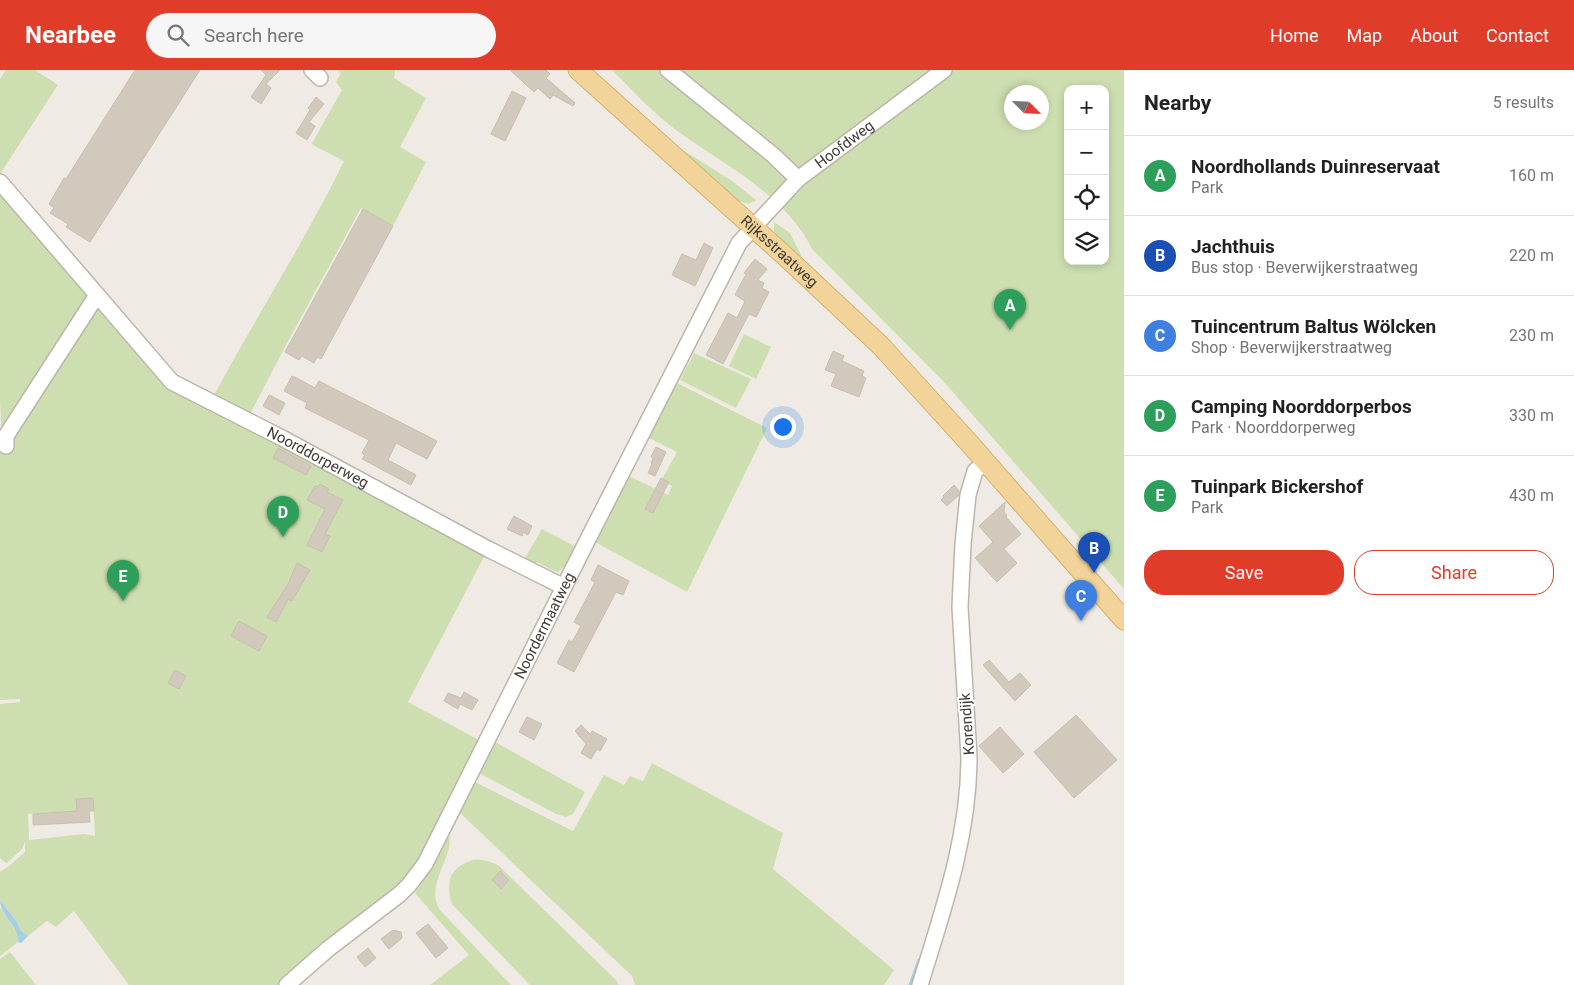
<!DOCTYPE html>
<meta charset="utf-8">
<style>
body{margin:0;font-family:Roboto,sans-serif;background:#f6f6f6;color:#222}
.controls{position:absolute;right:15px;top:15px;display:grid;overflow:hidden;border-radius:10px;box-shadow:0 2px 8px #0003}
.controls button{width:45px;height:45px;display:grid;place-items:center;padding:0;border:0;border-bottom:1px solid #e0e0e0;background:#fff;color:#222;font:25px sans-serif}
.compass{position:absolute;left:1004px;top:15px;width:45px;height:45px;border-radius:50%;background:#fff;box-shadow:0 2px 8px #0003;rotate:114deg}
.you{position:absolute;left:782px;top:356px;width:18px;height:18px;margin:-12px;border:4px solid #fff;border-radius:50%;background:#1a73e8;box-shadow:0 0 0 8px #1a73e833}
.badge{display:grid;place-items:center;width:32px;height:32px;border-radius:50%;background:#e03c2a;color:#fff;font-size:16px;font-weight:700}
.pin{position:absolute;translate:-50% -41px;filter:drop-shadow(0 1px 2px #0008)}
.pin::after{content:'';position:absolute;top:26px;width:18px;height:15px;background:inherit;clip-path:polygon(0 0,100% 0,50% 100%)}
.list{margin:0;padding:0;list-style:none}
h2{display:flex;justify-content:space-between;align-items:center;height:65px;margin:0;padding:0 20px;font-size:21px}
h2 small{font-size:16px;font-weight:400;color:#767676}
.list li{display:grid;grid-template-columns:32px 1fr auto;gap:15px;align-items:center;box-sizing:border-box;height:80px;padding:0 20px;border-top:1px solid #e0e0e0}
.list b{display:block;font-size:19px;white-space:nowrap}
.list p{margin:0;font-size:16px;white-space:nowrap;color:#767676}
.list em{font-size:16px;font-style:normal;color:#767676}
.actions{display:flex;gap:10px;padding:15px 20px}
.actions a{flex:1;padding:11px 0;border:1px solid #e03c2a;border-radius:20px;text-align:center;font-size:18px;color:#e03c2a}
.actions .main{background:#e03c2a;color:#fff}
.icon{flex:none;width:28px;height:28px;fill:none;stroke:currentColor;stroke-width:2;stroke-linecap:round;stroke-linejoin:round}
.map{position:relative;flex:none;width:1124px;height:915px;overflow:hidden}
header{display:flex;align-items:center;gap:30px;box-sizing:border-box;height:70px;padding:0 25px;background:#e03c2a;color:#fff}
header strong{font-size:24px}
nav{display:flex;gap:28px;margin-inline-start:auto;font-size:18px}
.search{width:350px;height:45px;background:#f6f6f6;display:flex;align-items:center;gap:12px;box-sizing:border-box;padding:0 18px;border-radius:28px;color:#767676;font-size:19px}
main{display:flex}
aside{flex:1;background:#fff}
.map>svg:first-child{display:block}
</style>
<header>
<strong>Nearbee</strong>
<div class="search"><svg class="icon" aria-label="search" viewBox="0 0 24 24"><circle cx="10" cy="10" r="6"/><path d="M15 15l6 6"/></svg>Search here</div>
<nav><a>Home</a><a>Map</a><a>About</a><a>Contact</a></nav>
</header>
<main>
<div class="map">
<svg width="1124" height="915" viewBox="0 0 1124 915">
<rect width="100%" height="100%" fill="#efebe4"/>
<g fill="#cddfb0" fill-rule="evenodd">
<path d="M6,0H35L58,15L0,104V9Z"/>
<path d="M338,0H395L394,8L426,28L400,77L426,92L393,156L361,138L287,273L249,346L214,325C256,247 305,171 344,91L313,75L312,73L342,20L336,12L341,3Z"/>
<path d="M612,0H1124V519L945,313L812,179C784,123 725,96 676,60C653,43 632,20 612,0ZM1068,19H1105V191H1068ZM1012,22H1042V52H1012Z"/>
<path d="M683,80L732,111L756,130L749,134L739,131L706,103Z"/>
<path d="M0,121L90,228L2,370L0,331Z"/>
<path d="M774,152L790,163L802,187L774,164Z"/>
<path d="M95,231L147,294L486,483L408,632L479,670L421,790L405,809L378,836L282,915H129L74,841L56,857L47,851L28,866L21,861L17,852L0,830V802L9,796L25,782V772L22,779L8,792L6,793L0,788V634L20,632V629L0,630V379ZM93,728L95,766L84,764L29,770L28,744L77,741Z"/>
<path d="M744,264L771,277L756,309L729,296Z"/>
<path d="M694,283L751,309L736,338L680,310Z"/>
<path d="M677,313L767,358L687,522L595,472L629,406L668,425L672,416L661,411L677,382L649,368Z"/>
<path d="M542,459L578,478C573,488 567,495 558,502L552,500L537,492L534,496L528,492L525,488Z"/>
<path d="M495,672L585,722L573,744L566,747L556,744L479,703Z"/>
<path d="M652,693L783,763L773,799L894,900L884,915H635L632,906L459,742L475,712L573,761L604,705L624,715L630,706L643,711Z"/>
<path d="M449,762C449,768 450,773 449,778C444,798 427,820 440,840L511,915H430L469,885L415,823L422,813Z"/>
<path d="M473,790C484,789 490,791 499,796L616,910L619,915H530L452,834C445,811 450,797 473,790Z"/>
<path d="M0,837L19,866L18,872L0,886Z"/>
<path d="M10,882L36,915H0V889Z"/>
</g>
<path fill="#a6cfe6" d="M0,830L17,852L21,861L28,866L21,873L18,872C20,857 0,846 0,830Z"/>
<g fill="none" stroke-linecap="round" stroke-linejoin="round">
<path stroke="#a6cfe6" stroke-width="3" d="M910,915L919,890"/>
</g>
<g fill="#d2c9bd" stroke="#c9beaf">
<path d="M135,0H200L90,172L66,157L68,154L50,143L54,138L49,134L64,108L66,109Z"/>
<path d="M261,0H280L266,14L271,18L261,34L251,27L266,5Z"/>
<path d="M510,0H546L550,4L546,8L575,33L573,36L553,25L550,29L538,18L534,22Z"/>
<path d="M512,21L526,28L505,71L491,64Z"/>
<path d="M316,27L324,34L309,52L315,56L307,70L296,63L310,40L308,38Z"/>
<path d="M363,139L393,156L321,289L317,287L314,293L302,286L299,290L285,282Z"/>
<path d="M704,173L713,178L695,216L672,205L682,184L696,190Z"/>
<path d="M755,189L767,199L758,210L764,213L762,218L769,222L756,247L749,244L723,294L706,285L728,243L737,248L745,231L735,225L746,204L744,203Z"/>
<path d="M833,281L844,286L842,291L864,301L862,306L866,308L859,327L831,316L836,304L825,300Z"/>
<path d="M292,306L295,307L315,318L319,311L437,371L427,389L396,373L388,390L416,405L411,415L362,389L365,385L362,383L369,370L305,338L307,333L284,321Z"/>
<path d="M269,325L285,333L279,345L263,336Z"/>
<path d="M656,377L666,382L655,406L648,403L652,394L651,393L653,388L651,387Z"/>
<path d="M278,378L311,396L306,405L273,388Z"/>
<path d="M661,408L669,412L653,443L645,439Z"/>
<path d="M320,414L329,419L327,422L343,430L325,464L330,466L322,482L307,475L325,439L307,430L315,416L318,417Z"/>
<path d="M954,415L959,421V425L947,436L941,430L944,427L943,426Z"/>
<path d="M1005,432L1004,442L1007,446L1006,447L1021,464L1004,479L1017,493L997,512L975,488L993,472L979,456Z"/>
<path d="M514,446L532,456L528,465L523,462L522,466L507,459Z"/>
<path d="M297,493L310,500L292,531L288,529L276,552L267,547L288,514Z"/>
<path d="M598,495L629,511L623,525L616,522L574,602L557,593L569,570L572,572L581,556L574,552L595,512L591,510Z"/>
<path d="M239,551L267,566L259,581L231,566Z"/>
<path d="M989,590L1009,612L1020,603L1031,615L1015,631L983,595Z"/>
<path d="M175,600L186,606L179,619L168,613Z"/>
<path d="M464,622L478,630L472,640L460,634L458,639L444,631L448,623L461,628Z"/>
<path d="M1076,645L1117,690L1074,728L1034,682Z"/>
<path d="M527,647L542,654L534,670L519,662Z"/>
<path d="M581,655L590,664L592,661L607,669L600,681L597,679L591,689L581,683L586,674L575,661Z"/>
<path d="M1000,657L1024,684L1003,703L979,676Z"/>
<path d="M93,728L94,741H89L90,752L33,755V744L77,741L76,729Z"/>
<path d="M500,801L509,810L501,819L492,810Z"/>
<path d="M428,854L448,878L436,888L416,863Z"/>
<path d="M393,860L401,862L402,868L389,879L381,869Z"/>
<path d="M368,878L376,888L365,897L357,887Z"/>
</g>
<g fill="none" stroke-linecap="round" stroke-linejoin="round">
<defs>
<g id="minor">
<path d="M312,0L320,8"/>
<path d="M668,0L773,85L798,109"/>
<path id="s1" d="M0,112L172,312L282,368L488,479L564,517"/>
<path d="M6,376V366L97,225"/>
<path id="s2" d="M287,915L328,879L400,824L409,815L425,794L587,471L739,173L798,109L944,0"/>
<path d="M920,915C943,840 969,767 969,687L960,537L963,474L968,425L975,401L986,392"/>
</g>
<g id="major">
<path id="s3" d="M578,0L785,186L881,276L970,374L1124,550"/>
</g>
</defs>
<use href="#minor" stroke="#bcb5aa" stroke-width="18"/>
<use href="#major" stroke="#d4b06d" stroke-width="21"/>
<use href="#minor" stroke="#fff" stroke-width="15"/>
<use href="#major" stroke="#f2d49a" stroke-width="19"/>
</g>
<g text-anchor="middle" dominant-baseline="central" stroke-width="4" stroke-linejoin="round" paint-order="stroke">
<g font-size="15" fill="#413b34" stroke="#fff">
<text stroke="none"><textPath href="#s2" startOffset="1025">Hoofdweg</textPath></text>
<text stroke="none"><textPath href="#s3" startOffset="271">Rijksstraatweg</textPath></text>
<text stroke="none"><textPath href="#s1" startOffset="428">Noorddorperweg</textPath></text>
<text stroke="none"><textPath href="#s2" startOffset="451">Noordermaatweg</textPath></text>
<text transform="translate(967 654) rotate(-94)">Korendijk</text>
</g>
</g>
</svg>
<div class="controls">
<button>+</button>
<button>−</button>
<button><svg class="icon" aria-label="locate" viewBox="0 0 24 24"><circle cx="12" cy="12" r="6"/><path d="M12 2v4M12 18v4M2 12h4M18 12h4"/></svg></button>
<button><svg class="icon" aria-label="layers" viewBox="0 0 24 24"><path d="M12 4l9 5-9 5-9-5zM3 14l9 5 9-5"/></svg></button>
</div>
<svg class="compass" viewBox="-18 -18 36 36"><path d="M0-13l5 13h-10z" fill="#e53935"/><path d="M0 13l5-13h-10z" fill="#767676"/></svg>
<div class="you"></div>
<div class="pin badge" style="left:1010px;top:260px;background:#2e9e5b">A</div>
<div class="pin badge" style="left:1094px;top:503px;background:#1a4fb4">B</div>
<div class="pin badge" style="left:1081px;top:551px;background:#3f7fe0">C</div>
<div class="pin badge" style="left:283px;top:467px;background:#2e9e5b">D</div>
<div class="pin badge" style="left:123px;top:531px;background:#2e9e5b">E</div>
</div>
<aside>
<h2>Nearby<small>5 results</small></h2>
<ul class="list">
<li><span class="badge" style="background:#2e9e5b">A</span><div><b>Noordhollands Duinreservaat</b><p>Park</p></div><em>160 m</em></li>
<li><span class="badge" style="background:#1a4fb4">B</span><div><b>Jachthuis</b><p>Bus stop · Beverwijkerstraatweg</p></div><em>220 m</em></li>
<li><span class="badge" style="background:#3f7fe0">C</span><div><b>Tuincentrum Baltus Wölcken</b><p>Shop · Beverwijkerstraatweg</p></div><em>230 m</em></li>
<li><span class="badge" style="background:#2e9e5b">D</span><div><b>Camping Noorddorperbos</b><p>Park · Noorddorperweg</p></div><em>330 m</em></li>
<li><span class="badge" style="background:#2e9e5b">E</span><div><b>Tuinpark Bickershof</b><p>Park</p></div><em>430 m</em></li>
</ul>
<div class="actions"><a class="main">Save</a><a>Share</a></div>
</aside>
</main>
